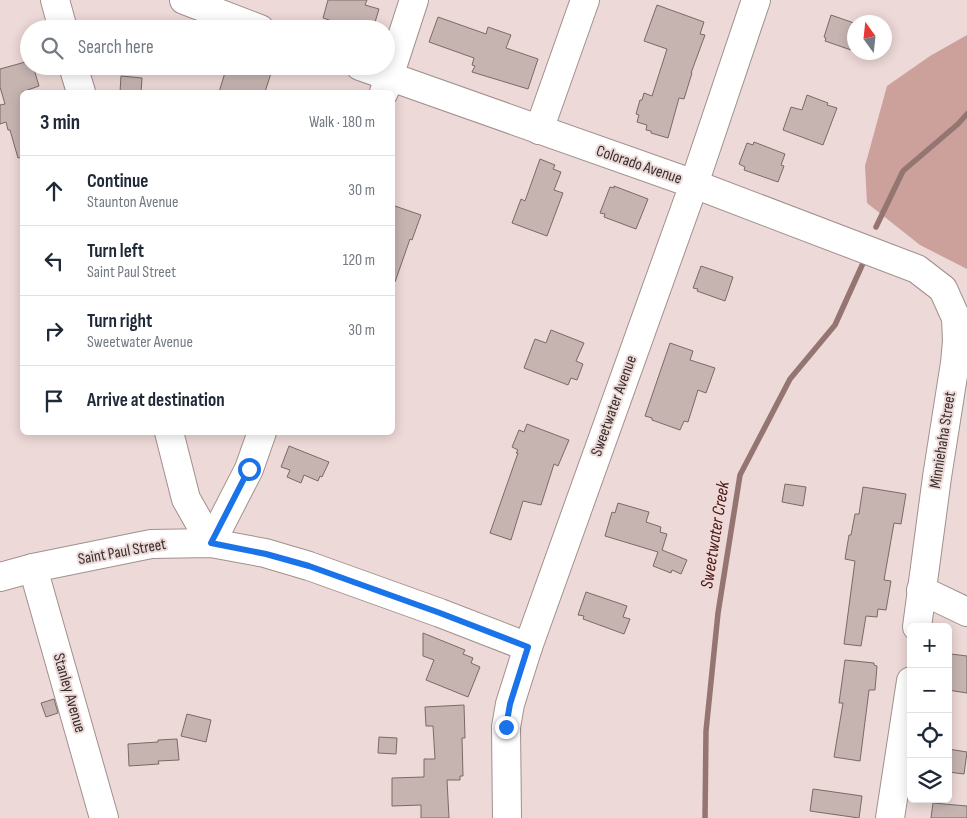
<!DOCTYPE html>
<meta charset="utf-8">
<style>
body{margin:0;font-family:"Sofia Sans Condensed",sans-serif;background:#f6f6f7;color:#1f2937}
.controls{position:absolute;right:15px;bottom:15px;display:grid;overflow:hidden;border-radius:8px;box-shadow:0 2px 12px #0003}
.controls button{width:45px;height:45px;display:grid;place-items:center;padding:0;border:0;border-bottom:1px solid #e0e1e3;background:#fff;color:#1f2937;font:25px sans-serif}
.compass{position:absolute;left:847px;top:15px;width:45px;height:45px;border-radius:50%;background:#fff;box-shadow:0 2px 12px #0003;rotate:345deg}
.stop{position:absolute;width:15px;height:15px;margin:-11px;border:4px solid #1a73e8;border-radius:50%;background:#fff}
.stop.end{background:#1a73e8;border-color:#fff;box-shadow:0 1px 5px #0008}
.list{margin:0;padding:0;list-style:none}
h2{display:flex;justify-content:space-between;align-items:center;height:65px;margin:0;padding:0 20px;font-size:21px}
h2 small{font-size:16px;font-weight:400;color:#747a83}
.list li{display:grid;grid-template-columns:32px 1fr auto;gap:15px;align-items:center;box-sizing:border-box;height:70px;padding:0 20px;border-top:1px solid #e0e1e3}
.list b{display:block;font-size:19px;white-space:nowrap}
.list p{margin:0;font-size:16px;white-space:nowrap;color:#747a83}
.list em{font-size:16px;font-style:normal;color:#747a83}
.icon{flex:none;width:28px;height:28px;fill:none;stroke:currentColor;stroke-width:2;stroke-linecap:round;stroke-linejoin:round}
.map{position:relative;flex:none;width:967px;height:818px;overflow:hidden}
.search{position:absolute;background:#fff;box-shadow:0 2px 12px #0003;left:20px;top:20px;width:375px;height:55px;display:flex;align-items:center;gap:12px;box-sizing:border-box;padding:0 18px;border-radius:28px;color:#747a83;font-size:19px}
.panel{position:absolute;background:#fff;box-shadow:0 2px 12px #0003;left:20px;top:90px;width:375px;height:345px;border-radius:8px}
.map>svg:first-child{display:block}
</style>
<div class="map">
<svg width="967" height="818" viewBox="0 0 967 818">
<rect width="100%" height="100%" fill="#edd9d7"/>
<path fill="#cca19b" d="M967,35V269L920,245L867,203L865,166L887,86L930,56Z"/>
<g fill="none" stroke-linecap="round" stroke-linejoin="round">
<g stroke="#957572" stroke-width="5.5">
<path d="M876,227L903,171L958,124L967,114"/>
<path d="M705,818L706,731L718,613L740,475L790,379L835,325L864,261"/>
</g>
</g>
<g fill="#c6b4b1" stroke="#7a6a67">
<path d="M328,0H367L365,5L379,9L373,29H356L323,18Z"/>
<path d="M657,5L704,22L700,34L705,35L691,73H692L684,99L679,98L668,138L651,133V131L646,130L647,125L637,122L639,115L636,114L640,100H642L644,93L652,96L667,49L644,41Z"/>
<path d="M831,15L854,23V51L825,41L826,38L824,37Z"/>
<path d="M438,17L486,34L488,27L511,35L506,48L538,59L528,89L472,72L475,66L472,65L474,58L429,42Z"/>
<path d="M29,61V66H33L39,86L22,92V157L18,158L10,130H8L6,122L0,124V105L5,104L0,87V69Z"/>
<path d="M227,66H260L272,70L265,92H219Z"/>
<path d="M121,76L142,78L141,92H120Z"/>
<path d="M807,95L828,103L827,105L837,108L823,145L783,130L791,107L802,110Z"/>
<path d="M754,142L785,154L781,165L784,166L778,182L744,170L745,167L739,164L747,143L753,145Z"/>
<path d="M540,159L555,165L553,169L561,172L554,190L563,193L547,236L512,223L521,199L525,201Z"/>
<path d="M614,186L648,199L636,229L604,217L605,214L600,213L610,187L614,188Z"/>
<path d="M392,205L421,215L412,240L410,239L395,282H392Z"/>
<path d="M701,266L733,277L725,301L697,291L698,289L693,288Z"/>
<path d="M551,330L584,343L576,361L583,364L577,380L571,378L568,385L524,368L535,339L546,343Z"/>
<path d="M670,343L693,351L690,360L715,368L706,393L698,390L688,422L684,421L680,430L652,420V418L645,416Z"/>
<path d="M527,424L569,440L558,466L554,464L541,505L523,501L511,540L490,533L518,453H516L518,450L512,447L519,430L524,432Z"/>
<path d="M289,446L329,462L322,477L320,476L318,481L304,475L301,483L287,477L290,470L281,467Z"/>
<path d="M785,484L806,487L803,506L782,502Z"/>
<path d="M863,487L906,494L901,524L894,523L884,580L891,581L886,610L878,609L877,617L866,616L861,646L844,644L855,561L845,559L849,535H851L855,514H859Z"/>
<path d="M618,503L649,512L646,522L661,527L660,532L667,534L662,550L687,560L681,574L672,570L671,573L653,566L658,552L605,536L612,512L615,513Z"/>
<path d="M586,592L627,606L623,617L630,619L624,634L583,619L584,616L578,615Z"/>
<path d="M423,633L465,650L463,654L473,658L471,663L480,667L468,697L426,680L434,660L423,656Z"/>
<path d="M951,654L967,656V693L948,690V672Z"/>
<path d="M845,660L874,663V665L877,666L875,690H869L860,761L834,757L843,703H839Z"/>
<path d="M54,699L58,713L46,717L41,703Z"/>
<path d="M464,705L465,738H462L463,776H460V780H447L449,818H421V805L392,806V778L424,777V759H435L433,726H426L425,707Z"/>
<path d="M187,714L211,720L206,742L181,736Z"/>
<path d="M379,737L397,738L396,754L378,753Z"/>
<path d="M177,739L179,760L158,761L159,764L129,766L128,744L158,742V740Z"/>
<path d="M948,749L967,752L964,774L948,772Z"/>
<path d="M813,789L862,796L859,818L810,811Z"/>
<path d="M933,803L967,806V818H931Z"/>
</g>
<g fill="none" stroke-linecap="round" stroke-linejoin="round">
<defs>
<g id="minor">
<path d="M55,0L63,29"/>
<path d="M184,0L260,29"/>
<path d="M73,66L81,92"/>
<path d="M360,66L694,184L917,269L943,289L956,318L957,341L955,363L937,477L917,627"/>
<path d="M384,92L414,0"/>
<path d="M539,130L585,0"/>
<path d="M169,432L186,499L211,543"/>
<path d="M211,543L249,469L262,432"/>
<path d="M33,568L104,818"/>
<path d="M0,577L33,568L151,544L211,543L265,553L309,566L440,613L528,647"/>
<path d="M921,590L967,612"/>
<path d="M507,818L506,727L510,704L528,647L694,184L756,0"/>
<path d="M890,818L911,681"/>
</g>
</defs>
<use href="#minor" stroke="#a2908d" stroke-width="30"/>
<use href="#minor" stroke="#fff" stroke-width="28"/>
</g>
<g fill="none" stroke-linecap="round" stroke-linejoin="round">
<path stroke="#1a73e8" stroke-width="6" d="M249,469L211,543L266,554L309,566L440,613L528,647L510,704L506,727"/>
</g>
<g text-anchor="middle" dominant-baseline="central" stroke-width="4" stroke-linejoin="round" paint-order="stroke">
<g font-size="16" fill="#352e2d" stroke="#edd9d7">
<text transform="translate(639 165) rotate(19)">Colorado Avenue</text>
<text transform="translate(614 406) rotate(-70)">Sweetwater Avenue</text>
<text transform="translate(943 440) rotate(-81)">Minniehaha Street</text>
<text transform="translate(122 552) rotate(-10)">Saint Paul Street</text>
<text transform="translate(69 693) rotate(74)">Stanley Avenue</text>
</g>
<g font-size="18" font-style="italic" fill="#4a1512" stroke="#edd9d7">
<text transform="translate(715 535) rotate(-81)">Sweetwater Creek</text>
</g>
</g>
</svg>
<div class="controls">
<button>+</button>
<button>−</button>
<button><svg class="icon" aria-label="locate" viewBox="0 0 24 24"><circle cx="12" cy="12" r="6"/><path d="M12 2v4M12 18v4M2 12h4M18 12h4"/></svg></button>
<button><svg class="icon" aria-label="layers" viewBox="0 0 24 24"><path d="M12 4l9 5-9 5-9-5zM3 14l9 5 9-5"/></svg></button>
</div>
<svg class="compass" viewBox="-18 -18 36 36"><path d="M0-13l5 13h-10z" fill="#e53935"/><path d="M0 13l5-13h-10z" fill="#747a83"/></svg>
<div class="stop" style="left:249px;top:469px"></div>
<div class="stop end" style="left:506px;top:727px"></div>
<div class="search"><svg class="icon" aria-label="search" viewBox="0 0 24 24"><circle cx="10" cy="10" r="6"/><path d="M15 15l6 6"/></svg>Search here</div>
<section class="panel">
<h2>3 min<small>Walk · 180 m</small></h2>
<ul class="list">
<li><svg class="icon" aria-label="ahead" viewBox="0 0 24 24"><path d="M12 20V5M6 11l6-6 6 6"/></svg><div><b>Continue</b><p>Staunton Avenue</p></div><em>30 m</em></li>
<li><svg class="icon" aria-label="left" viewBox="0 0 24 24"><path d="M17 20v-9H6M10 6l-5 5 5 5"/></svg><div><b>Turn left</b><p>Saint Paul Street</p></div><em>120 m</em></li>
<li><svg class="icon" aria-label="right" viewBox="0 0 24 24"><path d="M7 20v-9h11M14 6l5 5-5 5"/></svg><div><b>Turn right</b><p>Sweetwater Avenue</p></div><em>30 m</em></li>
<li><svg class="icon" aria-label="arrive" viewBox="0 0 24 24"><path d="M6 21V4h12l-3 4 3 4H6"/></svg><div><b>Arrive at destination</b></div></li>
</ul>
</section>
</div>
